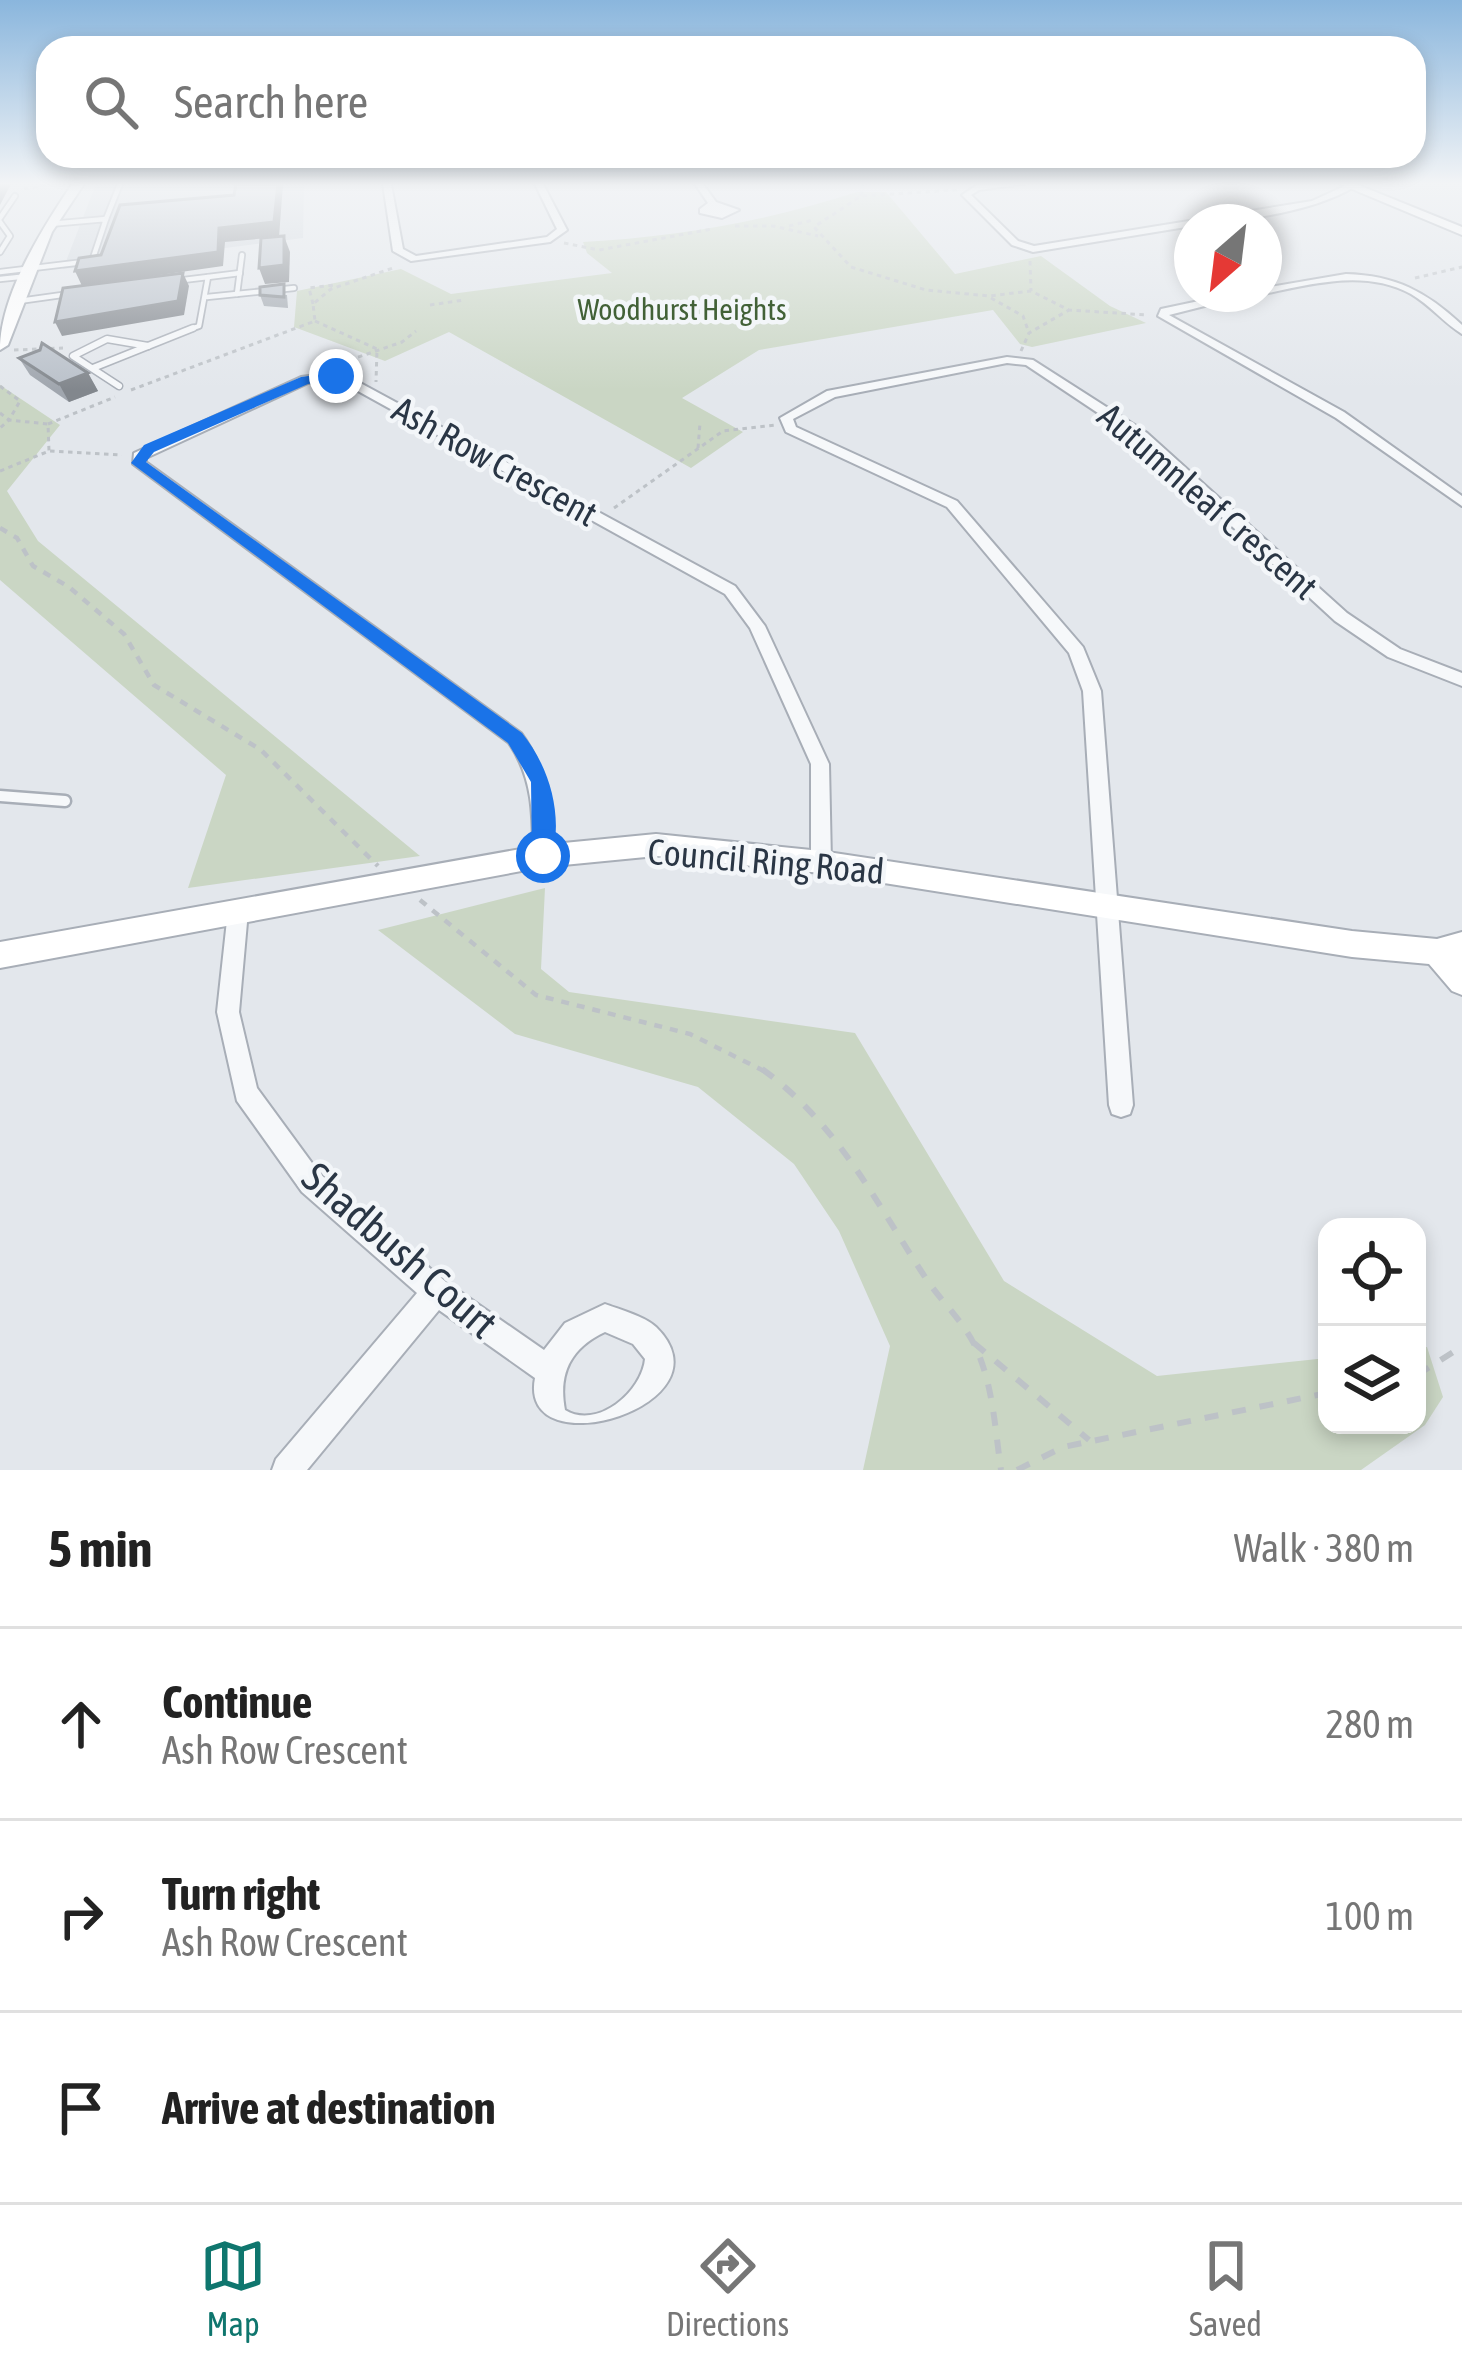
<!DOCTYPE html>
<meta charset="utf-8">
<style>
body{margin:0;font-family:"Asap Condensed",sans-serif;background:#f6f6f6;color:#222}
.controls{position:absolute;right:36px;bottom:36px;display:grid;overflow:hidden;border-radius:24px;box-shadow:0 6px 18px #0003}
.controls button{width:108px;height:108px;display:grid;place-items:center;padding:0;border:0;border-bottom:3px solid #e0e0e0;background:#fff;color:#222;font:60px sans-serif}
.compass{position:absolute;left:1174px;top:204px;width:108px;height:108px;border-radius:50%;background:#fff;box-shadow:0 6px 18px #0003;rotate:208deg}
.stop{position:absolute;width:36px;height:36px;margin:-27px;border:9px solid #1a73e8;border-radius:50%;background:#fff}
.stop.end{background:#1a73e8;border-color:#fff;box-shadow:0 3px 12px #0008}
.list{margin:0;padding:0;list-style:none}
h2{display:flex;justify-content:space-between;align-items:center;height:156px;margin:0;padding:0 48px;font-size:51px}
h2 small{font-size:39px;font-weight:400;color:#767676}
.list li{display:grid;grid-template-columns:78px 1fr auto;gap:36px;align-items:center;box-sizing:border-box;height:192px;padding:0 48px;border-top:3px solid #e0e0e0}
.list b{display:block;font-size:45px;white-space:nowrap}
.list p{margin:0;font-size:39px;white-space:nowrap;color:#767676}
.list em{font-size:39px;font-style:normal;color:#767676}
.icon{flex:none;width:66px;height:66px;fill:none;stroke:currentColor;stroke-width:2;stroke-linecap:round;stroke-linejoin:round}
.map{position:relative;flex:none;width:1462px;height:1470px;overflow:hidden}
.search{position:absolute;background:#fff;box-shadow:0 6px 18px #0003;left:36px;right:36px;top:36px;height:132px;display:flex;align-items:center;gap:30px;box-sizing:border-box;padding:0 42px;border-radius:36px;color:#767676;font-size:45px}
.sheet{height:732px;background:#fff}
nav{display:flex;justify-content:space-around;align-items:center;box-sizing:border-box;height:168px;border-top:3px solid #e0e0e0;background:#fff;font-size:33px;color:#767676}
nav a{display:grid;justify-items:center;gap:6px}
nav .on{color:#0f766e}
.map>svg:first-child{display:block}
</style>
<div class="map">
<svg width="1462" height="1470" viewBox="0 0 1462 1470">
<rect width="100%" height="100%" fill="#e3e7ec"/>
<path fill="#d1d7de" d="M96,184H304L303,238L63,269Z"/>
<g fill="#cad6c4">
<path d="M857,192H886L955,274L1041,256L1110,306L1146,323L1032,347L1020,344L993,310L759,350L682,398L743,432L691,468L449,332L385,361L294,327L297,291L401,269L451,294L612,273L587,253L583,242C676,237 768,221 857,192Z"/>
<path d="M0,385L60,425L7,491L38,541L420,856L188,888L226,775L0,580Z"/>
<path d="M545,888L541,969L569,992L855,1033L1004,1281L1157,1376L1327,1358V1425H1417V1348L1427,1347L1443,1397L1425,1425L1361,1470H863L890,1346L839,1231L794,1164L698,1087L515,1034L378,930Z"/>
</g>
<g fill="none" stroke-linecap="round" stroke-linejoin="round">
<defs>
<g id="lane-far2">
<path d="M0,218L15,196"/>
<path d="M106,219L120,184"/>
<path d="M0,222L10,236L0,252"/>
<path d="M0,272L92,261L106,219L50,224"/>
<path d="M208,277L240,273"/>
<path d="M0,279L29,276"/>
<path d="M175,281L208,277L199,326L185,331"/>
<path d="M237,294L242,255"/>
<path d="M207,297L294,288"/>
<path d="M19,301L69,294"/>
</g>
<g id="lane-far1">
<path d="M93,368L148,346"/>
<path d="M119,386L73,356L107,339L148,346L193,328"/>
</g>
<path id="lane" d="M0,796L65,801"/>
<g id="street">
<path d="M383,184H391L403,249L416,256L547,237L557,229L535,184H543L567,230L550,242L411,261L393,251Z"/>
<path d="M695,184H703L716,202L739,210L722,218L700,213V209L708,203Z"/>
<path d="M1024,184L979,190L971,195L1018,241L1034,246L1312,201L1349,184L1356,186C1313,212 1243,222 1192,222V226L1033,252L1012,245L962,195L977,185Z"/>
<path d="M1346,274C1395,275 1427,292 1462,325V334C1444,323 1430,305 1411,294C1365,269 1312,284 1264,294H1263L1264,288Z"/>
<path d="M1232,294H1252L1169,315L1344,412L1462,496V506L1336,418L1158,316L1161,309Z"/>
<path d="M1007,357L1033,360L1147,433L1347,613L1400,649L1462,673V686L1388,657L1335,621L1137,439L1026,365L1007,363L835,397L793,419L796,427L957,501L1083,647L1101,691L1133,1105L1130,1114L1121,1117L1112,1114L1109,1105L1083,691L1069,653L947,507L786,432L780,418L827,391Z"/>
<path d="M340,372L735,586L765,626L829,764L831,862L828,868L821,870L814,868L811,862V764L750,628L725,594L338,380L308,383L146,458V462L521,733C549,772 552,810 553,856L550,862L543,864L536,862L533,856C533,815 533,778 509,743L133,464L134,453L301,377Z"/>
<path d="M238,902L245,905L248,911L239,1012L257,1088L320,1174L446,1282L544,1350L565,1323L605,1304C621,1310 644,1316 656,1327C736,1405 517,1470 535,1378L439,1310L307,1470H272L276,1459L417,1293L302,1192L237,1101L217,1012L228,911L231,905ZM605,1332L633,1344L645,1359C642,1391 598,1430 565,1410C558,1373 571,1348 605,1332Z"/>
</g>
<g id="secondary">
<path d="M72,184H84L52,232L8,345L0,350C0,295 42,229 72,184Z"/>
<path d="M1340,184H1356L1462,227V235Z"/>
<path d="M656,834L821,851L1352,931L1437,939L1462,932V995L1452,991L1429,964L1352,957L821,873L656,856L543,867L0,968V942L543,845Z"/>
</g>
</defs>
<use href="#lane-far2" stroke="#a8aeb7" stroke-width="8"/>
<use href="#lane-far1" stroke="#a8aeb7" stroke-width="9"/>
<use href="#lane" stroke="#a8aeb7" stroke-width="15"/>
<use href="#street" stroke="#a8aeb7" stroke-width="4"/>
<use href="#secondary" stroke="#a8aeb7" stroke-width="4"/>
<g stroke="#bdc2c7" stroke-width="3" stroke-dasharray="4.5 4.5" stroke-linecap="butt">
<path d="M24,189L52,184"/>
<path d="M957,190L861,196L814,227L851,267L926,290L989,296L1031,291L1069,310L1148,315"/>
<path d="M861,196L863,184"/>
<path d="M735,226H773L818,236"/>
<path d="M789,226L813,220"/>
<path d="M564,243L599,250L712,229"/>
<path d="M1030,261L1031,291"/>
<path d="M1415,278L1462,267"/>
<path d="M991,298L1023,316L1029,333"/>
<path d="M313,304L309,288L334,285"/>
<path d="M430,305L464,300"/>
<path d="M315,321L377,349L376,382"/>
<path d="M14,350L63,348"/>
<path d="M1021,351L1029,333L1069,310"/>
<path d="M341,363L402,342L416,331"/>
<path d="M0,386L20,401L9,420L48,424L49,451"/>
<path d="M131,390L315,321L313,304L331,289L396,267"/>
<path d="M0,413L9,420L0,428"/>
<path d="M48,424L115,397"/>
<path d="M698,448L700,423"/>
<path d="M0,471L49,451L122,455"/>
<path d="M614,508L723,431L775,425"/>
</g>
<g stroke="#bdc2c7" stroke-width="4.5" stroke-dasharray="8 8" stroke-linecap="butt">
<path d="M0,528L17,538L33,566L69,587L124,634L154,685L261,750L378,866"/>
<path d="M420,900L536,995L690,1034L766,1072"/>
</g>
<g stroke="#bdc2c7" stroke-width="6" stroke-dasharray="14 14" stroke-linecap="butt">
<path d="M762,1069C838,1124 875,1201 925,1277C940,1300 962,1320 974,1344C993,1382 995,1429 1001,1470"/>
<path d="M974,1343L1089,1440"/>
<path d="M1417,1375L1455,1351"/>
<path d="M1017,1470L1063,1447L1327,1393"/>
</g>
<use href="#lane-far2" stroke="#f6f8fa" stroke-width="4.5"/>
<use href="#lane-far1" stroke="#f6f8fa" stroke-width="6"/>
<use href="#lane" stroke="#f6f8fa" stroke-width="10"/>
<use href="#street" fill="#f6f8fa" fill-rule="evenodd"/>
<use href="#secondary" fill="#fff" fill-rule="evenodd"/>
</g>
<g fill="#a0a6ae">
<path d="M260,295H287L288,308L264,306Z"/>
<path d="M40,350L88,373L98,391L69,402L30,375L19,358Z"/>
</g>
<g fill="#82878d">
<path d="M0,184H11L0,205Z"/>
<path d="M278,184H283L279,237L225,242L223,266L82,286L75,271L219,228Z"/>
<path d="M284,236L290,252L289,282L265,284L259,268Z"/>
<path d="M183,273L189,286L184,315L62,336L55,322Z"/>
<path d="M88,373L98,391L69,402L59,384Z"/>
</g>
<g fill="#bac1ca" stroke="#82878d" stroke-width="3">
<path d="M236,184H278L274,222L219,228L218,252L75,271L79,258L101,255L120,205L234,195Z"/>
<path d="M284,236V265L259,268L261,238Z"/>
<path d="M183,273L178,301L55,322L63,288Z"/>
<path d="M284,284V297L260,295V287Z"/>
<path d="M42,343L88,373L59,384L19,358L40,350Z"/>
</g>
<linearGradient id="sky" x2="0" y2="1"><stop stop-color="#8ab6dd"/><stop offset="0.47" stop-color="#f2f4f6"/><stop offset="1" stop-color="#f2f4f6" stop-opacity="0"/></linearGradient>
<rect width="1462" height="390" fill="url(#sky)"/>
<path fill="#1a73e8" d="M336,372L341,378L308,384L154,452L146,462L522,733C550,767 565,819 550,863L543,865L532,856L531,782L508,743L131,463L144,445L301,377Z"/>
<g text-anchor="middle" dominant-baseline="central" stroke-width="9" stroke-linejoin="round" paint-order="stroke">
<g font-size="30" fill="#426137" stroke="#f3f6f9">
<text x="682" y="309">Woodhurst Heights</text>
</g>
<g font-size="36" fill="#2a3645" stroke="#f3f6f9">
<text transform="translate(495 461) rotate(29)">Ash Row Crescent</text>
<text transform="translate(1208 501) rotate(41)">Autumnleaf Crescent</text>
<text transform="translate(766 861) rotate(5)">Council Ring Road</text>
</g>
<g font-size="42" fill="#2a3645" stroke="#f3f6f9">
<text transform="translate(400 1250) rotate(41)">Shadbush Court</text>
</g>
</g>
</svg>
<div class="controls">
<button><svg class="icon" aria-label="locate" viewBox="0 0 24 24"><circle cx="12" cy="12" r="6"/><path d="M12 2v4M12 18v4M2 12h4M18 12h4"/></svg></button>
<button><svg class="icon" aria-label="layers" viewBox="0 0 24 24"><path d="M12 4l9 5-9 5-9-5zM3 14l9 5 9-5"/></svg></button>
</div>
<svg class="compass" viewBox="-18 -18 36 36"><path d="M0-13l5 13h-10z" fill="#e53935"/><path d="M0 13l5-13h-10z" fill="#767676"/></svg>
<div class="stop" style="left:543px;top:856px"></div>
<div class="stop end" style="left:336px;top:376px"></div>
<div class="search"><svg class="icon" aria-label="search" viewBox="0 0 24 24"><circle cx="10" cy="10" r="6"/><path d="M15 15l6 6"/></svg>Search here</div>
</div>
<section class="sheet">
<h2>5 min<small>Walk · 380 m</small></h2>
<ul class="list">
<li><svg class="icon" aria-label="ahead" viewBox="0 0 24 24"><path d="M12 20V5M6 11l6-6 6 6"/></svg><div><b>Continue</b><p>Ash Row Crescent</p></div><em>280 m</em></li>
<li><svg class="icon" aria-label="right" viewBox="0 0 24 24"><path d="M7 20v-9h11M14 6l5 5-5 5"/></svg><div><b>Turn right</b><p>Ash Row Crescent</p></div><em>100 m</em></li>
<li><svg class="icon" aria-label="arrive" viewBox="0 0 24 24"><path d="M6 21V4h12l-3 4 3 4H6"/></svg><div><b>Arrive at destination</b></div></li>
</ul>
</section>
<nav>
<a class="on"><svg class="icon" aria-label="map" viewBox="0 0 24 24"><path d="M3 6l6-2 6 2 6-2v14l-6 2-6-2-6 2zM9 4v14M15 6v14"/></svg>Map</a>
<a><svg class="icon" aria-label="directions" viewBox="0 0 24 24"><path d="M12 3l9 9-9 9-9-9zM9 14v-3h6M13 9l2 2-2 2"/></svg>Directions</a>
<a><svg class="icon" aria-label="saved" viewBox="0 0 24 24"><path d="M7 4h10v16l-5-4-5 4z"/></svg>Saved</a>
</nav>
